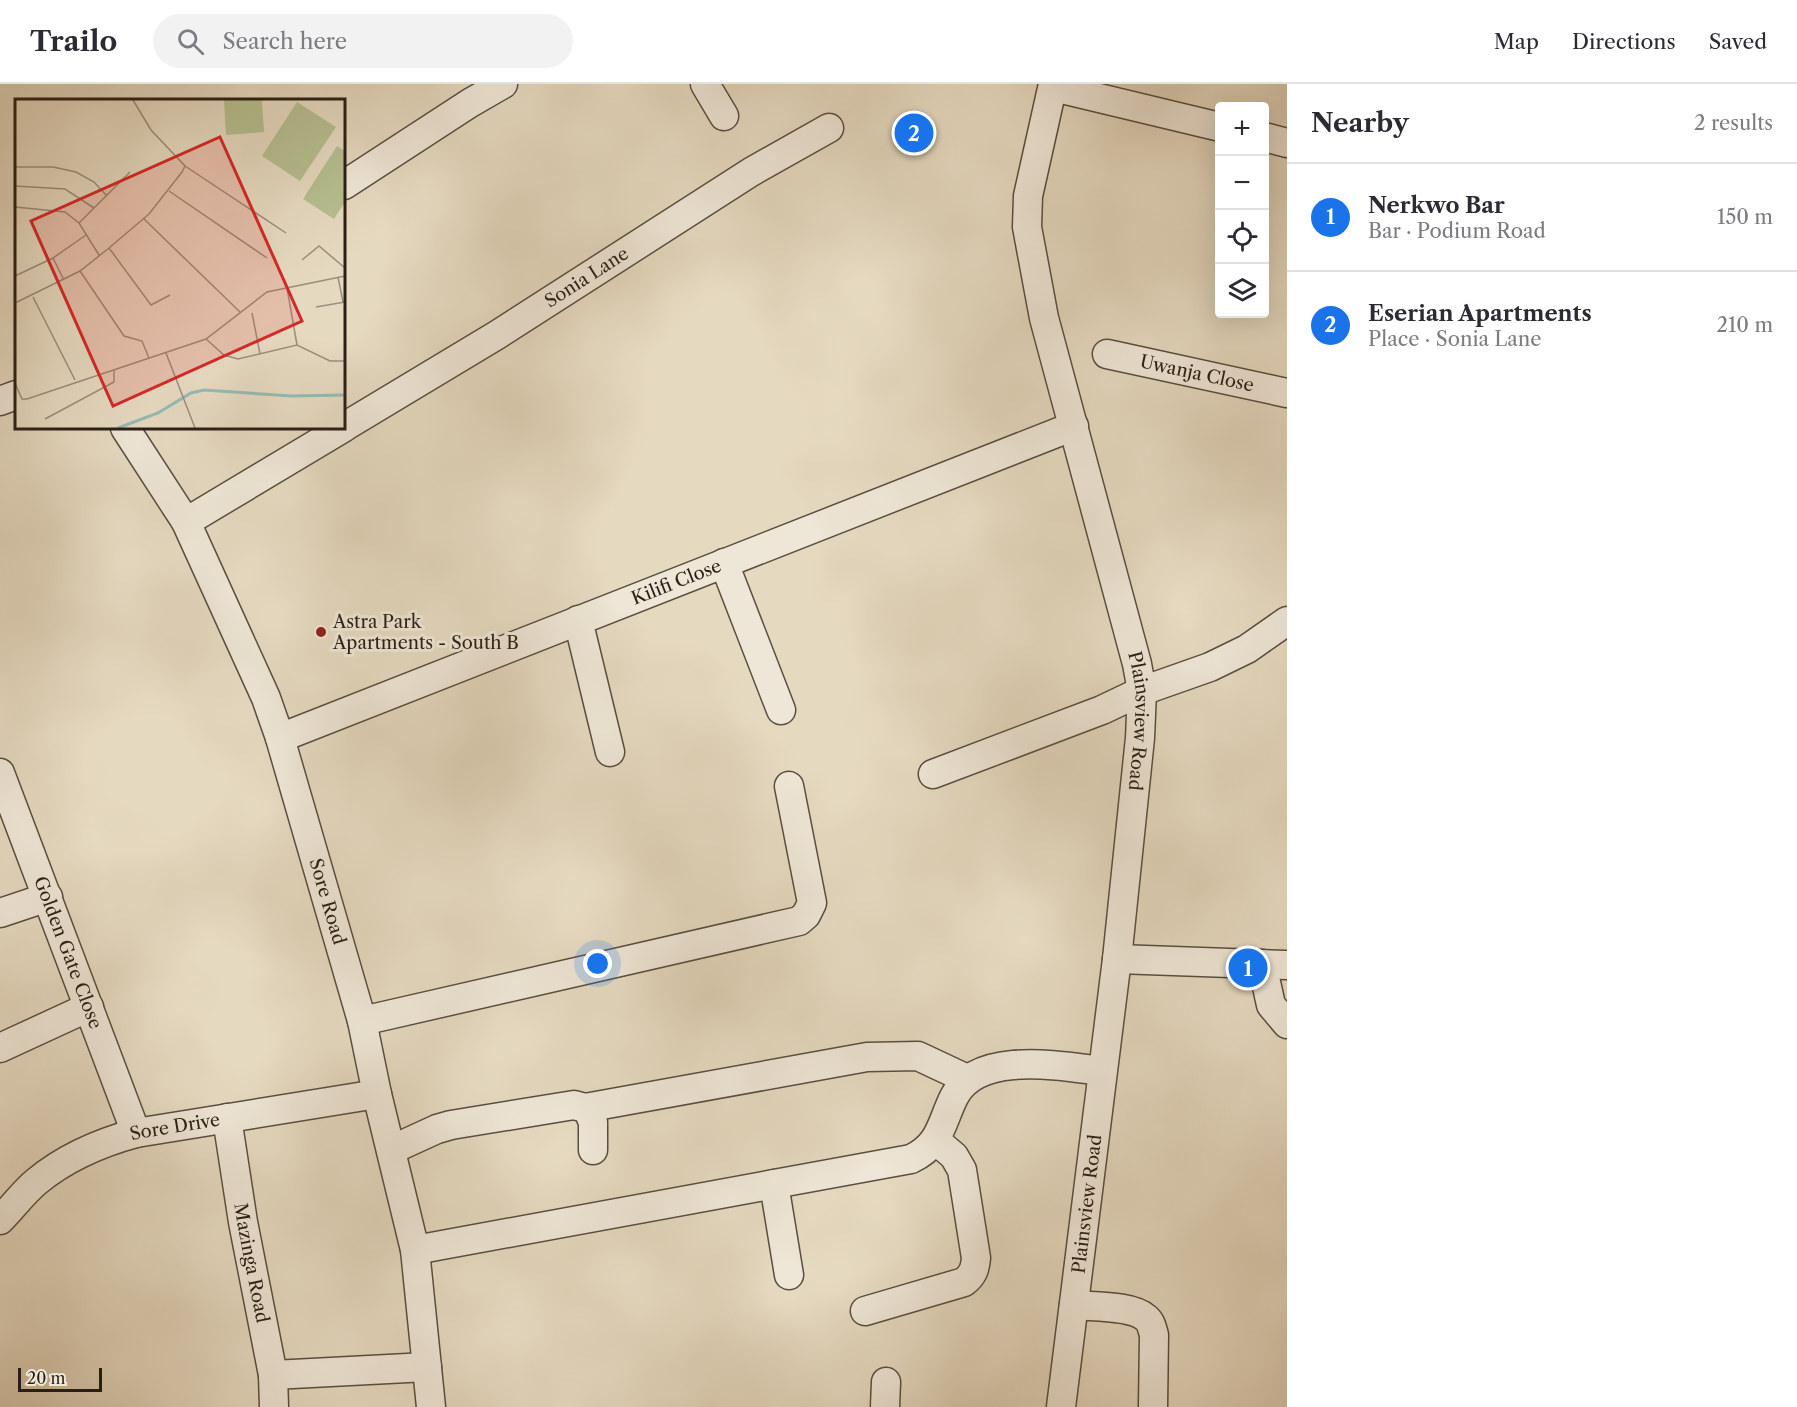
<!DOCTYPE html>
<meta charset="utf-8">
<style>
body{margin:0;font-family:"Libre Caslon Text",serif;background:#f2f2f3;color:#2b2b33}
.controls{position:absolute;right:18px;top:18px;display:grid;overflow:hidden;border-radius:6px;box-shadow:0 6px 24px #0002}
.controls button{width:54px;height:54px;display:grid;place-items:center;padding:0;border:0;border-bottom:2px solid #e1e1e2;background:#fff;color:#2b2b33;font:30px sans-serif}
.scale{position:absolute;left:18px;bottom:15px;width:84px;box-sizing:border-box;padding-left:6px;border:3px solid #2a1f15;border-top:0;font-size:16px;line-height:21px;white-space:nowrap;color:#2a1f15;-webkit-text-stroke:4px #eee6d6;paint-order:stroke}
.you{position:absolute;left:598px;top:880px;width:21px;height:21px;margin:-15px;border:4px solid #fff;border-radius:50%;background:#1a73e8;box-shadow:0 0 0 9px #1a73e833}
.badge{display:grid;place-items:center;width:39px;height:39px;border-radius:50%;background:#1a73e8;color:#fff;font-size:20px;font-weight:700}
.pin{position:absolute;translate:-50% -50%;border:3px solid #fff;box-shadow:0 2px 6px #0006}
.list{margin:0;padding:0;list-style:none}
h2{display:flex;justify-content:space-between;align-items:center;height:78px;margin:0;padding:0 24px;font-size:26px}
h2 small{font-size:20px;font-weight:400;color:#7c7c81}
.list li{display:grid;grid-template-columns:39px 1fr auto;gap:18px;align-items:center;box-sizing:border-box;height:108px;padding:0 24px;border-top:2px solid #e1e1e2}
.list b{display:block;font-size:22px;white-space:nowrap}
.list p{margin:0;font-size:20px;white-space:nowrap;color:#7c7c81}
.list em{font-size:20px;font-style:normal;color:#7c7c81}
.icon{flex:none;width:33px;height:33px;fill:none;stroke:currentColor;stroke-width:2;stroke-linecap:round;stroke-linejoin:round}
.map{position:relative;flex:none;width:1287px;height:1323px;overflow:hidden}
header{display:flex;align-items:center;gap:36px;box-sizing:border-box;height:84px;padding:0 30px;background:#fff;border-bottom:2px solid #e1e1e2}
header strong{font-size:28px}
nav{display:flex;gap:33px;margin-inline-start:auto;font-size:21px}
.search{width:420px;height:54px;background:#f2f2f3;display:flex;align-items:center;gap:15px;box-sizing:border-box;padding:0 21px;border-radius:33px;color:#7c7c81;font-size:22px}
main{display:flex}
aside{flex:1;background:#fff}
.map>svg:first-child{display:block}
</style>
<header>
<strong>Trailo</strong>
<div class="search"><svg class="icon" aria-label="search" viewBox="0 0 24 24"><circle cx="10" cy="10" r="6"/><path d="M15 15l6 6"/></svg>Search here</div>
<nav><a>Map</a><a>Directions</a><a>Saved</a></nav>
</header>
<main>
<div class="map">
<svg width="1287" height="1323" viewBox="0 0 1287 1323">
<rect width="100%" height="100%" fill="#e5d9c0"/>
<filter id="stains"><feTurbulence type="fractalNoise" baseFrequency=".00333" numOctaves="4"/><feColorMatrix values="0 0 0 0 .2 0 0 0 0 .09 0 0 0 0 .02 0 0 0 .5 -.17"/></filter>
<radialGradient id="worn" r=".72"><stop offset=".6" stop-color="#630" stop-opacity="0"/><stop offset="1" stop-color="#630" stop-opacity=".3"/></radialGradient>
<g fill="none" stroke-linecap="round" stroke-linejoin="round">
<defs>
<g id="minor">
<path d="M705,0L724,32"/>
<path id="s1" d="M1053,0L1028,112L1027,143L1044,234L1137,580L1142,607L1140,654L1117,875L1061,1323"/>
<path d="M1053,3L1220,43"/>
<path d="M1264,53L1287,59"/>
<path d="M344,101L470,19L503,0"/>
<path id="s2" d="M1107,270L1287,309"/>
<path d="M0,317L16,311"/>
<path id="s3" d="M344,343L497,251L751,88L829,44"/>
<path id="s4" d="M125,344L186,438L266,614L280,654L362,937L377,1010L415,1166L431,1323"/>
<path d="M186,438L343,344"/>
<path d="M724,479L781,626"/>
<path d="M578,536L610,668"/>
<path id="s5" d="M280,654L1074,342"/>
<path id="s6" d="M0,689L136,1049"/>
<path d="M933,690L1102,626L1142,607L1210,583L1247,565L1287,537"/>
<path d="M0,829L48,813"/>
<path d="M1117,875L1287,881"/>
<path d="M1262,880L1271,921L1287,940"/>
<path d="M362,937L799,837L806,831L812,819L789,702"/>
<path d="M0,964L89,923"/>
<path d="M585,1024L867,973L918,972L967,995"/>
<path id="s7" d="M227,1034L243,1138L273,1291L274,1323"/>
<path d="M391,1066L437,1045L451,1041L574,1021L585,1024L588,1027L593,1038V1066"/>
<path d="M774,1100L789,1191"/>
<path id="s8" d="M0,1136C12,1124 23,1109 36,1098C66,1073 99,1059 136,1049L377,1010"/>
<path d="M415,1166L911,1075C941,1061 941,1039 954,1013C977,966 1060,982 1102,987"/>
<path d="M1074,1221C1093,1223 1132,1221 1146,1234C1151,1238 1152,1244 1154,1251L1153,1323"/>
<path d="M865,1227L964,1198C973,1191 975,1185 976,1174L962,1086L954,1072L935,1056"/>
<path d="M273,1291L427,1283"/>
<path d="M885,1323L886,1298"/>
</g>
</defs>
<use href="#minor" stroke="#594e40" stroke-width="31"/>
<use href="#minor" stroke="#eee6d6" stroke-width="28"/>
</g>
<circle fill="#8f2418" stroke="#eee6d6" stroke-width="2" cx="321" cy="548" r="6"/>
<g text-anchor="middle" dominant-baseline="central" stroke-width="6" stroke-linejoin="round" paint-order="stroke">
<g font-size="18" fill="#2a1f15" stroke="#eee6d6">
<text stroke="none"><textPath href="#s3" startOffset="285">Sonia Lane</textPath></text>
<text stroke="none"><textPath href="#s2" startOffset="92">Uwanja Close</textPath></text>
<text stroke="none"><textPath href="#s5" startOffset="426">Kilifi Close</textPath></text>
<text stroke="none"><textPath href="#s1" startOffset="654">Plainsview Road</textPath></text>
<text stroke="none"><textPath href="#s4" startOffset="518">Sore Road</textPath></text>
<text stroke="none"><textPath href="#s6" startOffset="192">Golden Gate Close</textPath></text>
<text stroke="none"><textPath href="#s8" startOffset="204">Sore Drive</textPath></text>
<text transform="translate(1087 1120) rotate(-83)">Plainsview Road</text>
<text stroke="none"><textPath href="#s7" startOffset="147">Mazinga Road</textPath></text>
</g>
<g font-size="18" fill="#2a1f15" stroke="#eee6d6" text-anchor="start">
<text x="333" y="538">Astra Park<tspan x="333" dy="21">Apartments - South B</tspan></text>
</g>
</g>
<g transform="translate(15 15)">
<rect width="330" height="330" fill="#e5d9c0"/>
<path d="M209,1H247L249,33L211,36ZM282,3L321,28L285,82L247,57ZM322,47L330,52V103L319,120L288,100Z" fill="#b6bf91"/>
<path fill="none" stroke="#96bab5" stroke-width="3" d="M103,329L143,314L176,294L189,291L277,297L330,296"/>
<path fill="none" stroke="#9a8f7c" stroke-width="1.5" d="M170,67L271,134M0,68H38L61,73L79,83L92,97M0,87L50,90L79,109M154,92L252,159M0,108L50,113L64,124L84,156M129,120L225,213M64,124L115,73M94,149L136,206L155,196M38,159L49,181M287,161L304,147L330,169M65,172L109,237L127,242L134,259M0,177L38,159L71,136M323,178L328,203M272,189L282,246M18,198L60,281M0,204L65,172L94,149L134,115L167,73L170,67L136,31L118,1M301,208L330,203M237,214L245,255M191,240L209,256L223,260L282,246L315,262H330M151,254L180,329M0,284L7,300H12L191,240L252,193L330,177M30,320L99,283V270"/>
<path fill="#d62828" fill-opacity="0.15" stroke="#d62828" stroke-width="3" d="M205,38L287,222L98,307L16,122Z"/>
<rect width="330" height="330" fill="none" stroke="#2a1f15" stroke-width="3"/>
</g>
<rect width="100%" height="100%" filter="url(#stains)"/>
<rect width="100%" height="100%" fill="url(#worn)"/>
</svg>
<div class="controls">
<button>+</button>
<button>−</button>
<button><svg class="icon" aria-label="locate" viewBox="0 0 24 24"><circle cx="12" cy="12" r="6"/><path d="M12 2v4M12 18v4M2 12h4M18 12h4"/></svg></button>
<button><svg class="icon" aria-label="layers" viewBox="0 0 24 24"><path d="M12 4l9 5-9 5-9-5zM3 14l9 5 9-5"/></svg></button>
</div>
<div class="scale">20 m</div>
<div class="you"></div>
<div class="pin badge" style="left:1248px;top:884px">1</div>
<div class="pin badge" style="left:914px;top:49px">2</div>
</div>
<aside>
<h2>Nearby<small>2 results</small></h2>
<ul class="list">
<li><span class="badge">1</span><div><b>Nerkwo Bar</b><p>Bar · Podium Road</p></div><em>150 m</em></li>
<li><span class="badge">2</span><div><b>Eserian Apartments</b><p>Place · Sonia Lane</p></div><em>210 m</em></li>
</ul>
</aside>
</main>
